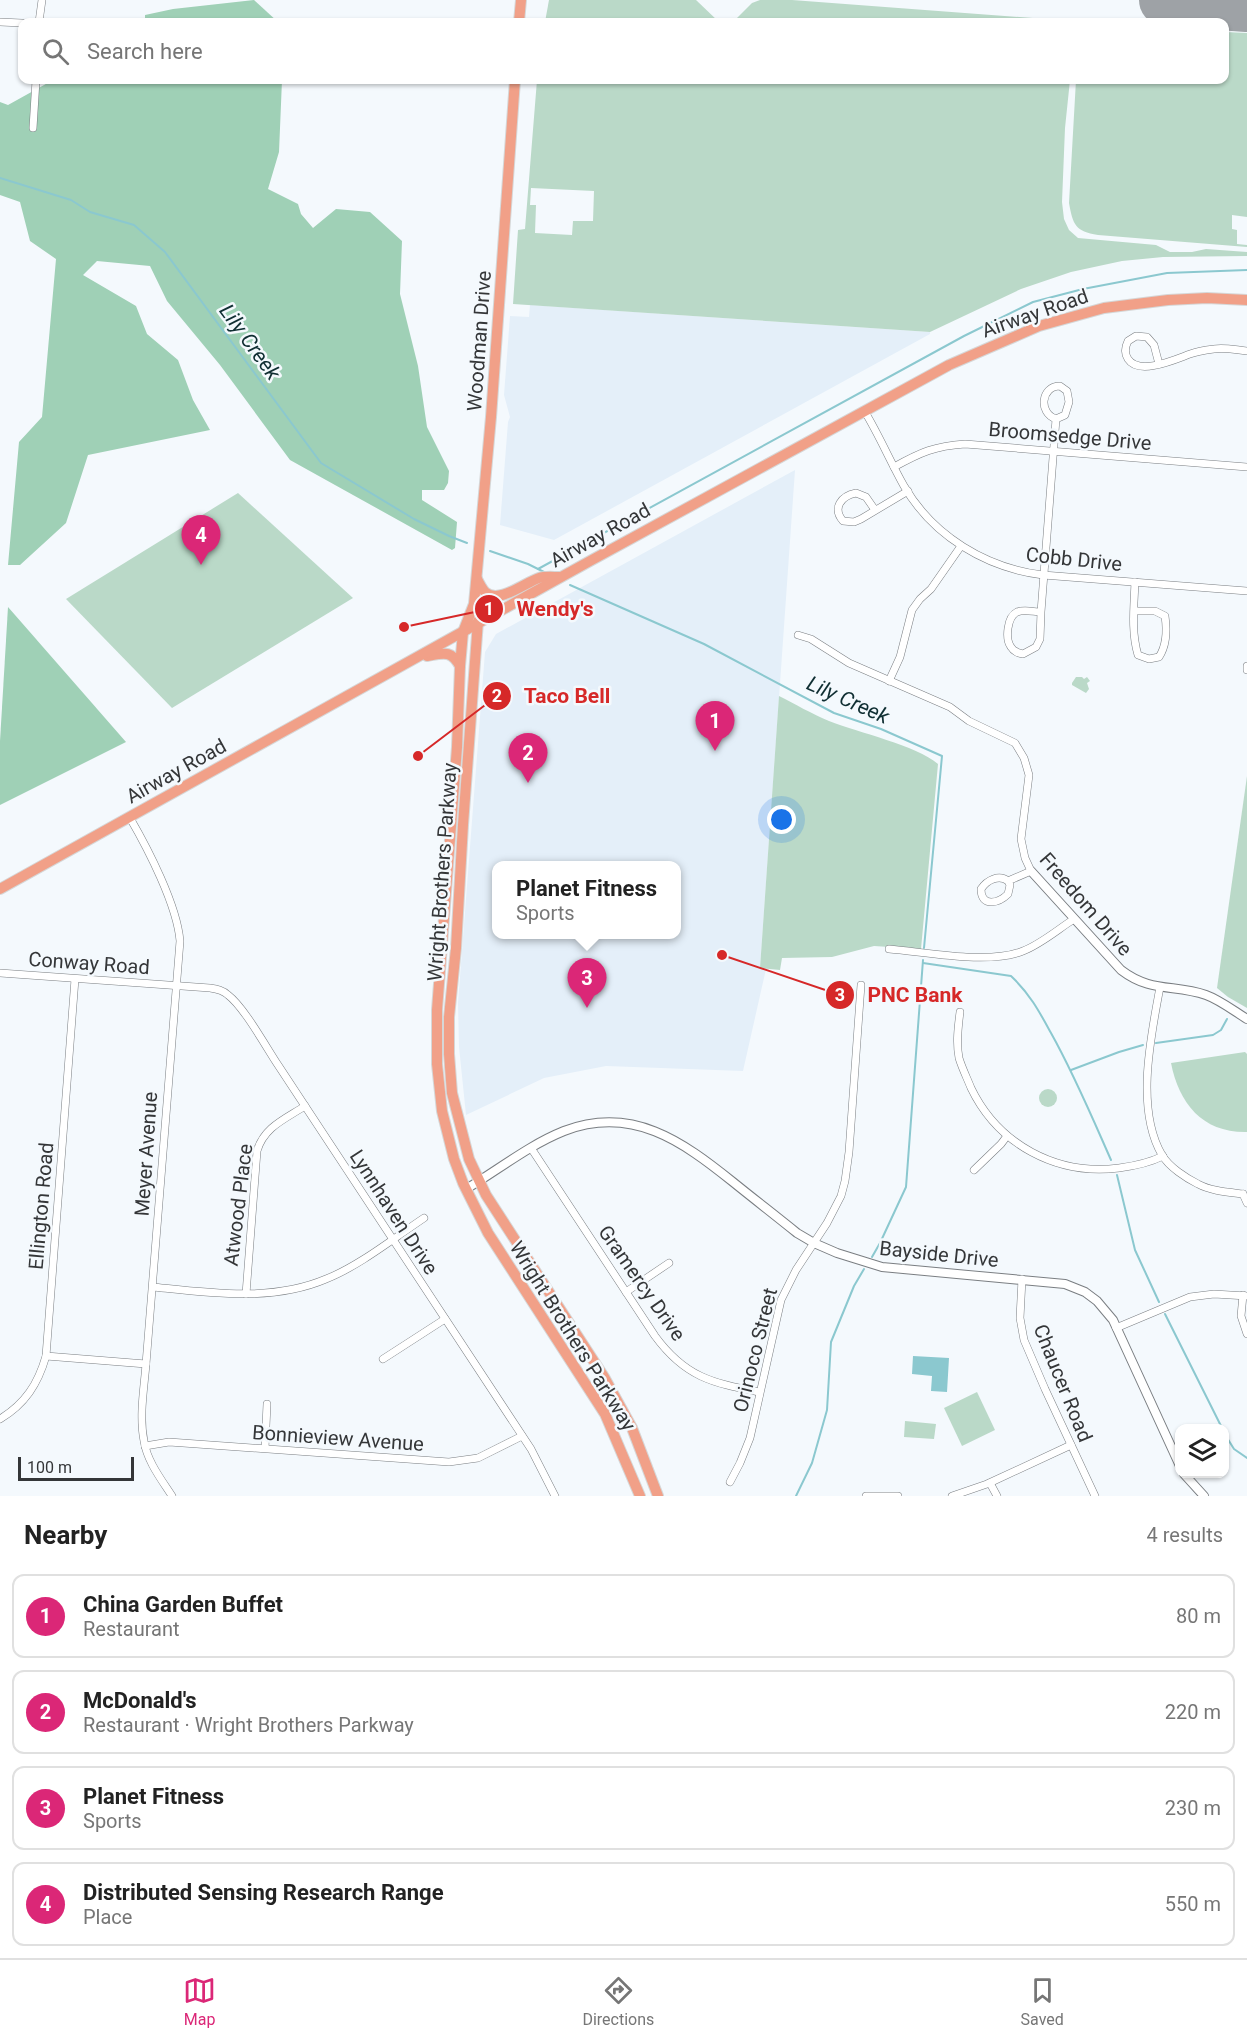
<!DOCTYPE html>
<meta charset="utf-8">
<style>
body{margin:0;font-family:Roboto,sans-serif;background:#f2f2f2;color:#222}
.controls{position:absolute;right:18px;bottom:18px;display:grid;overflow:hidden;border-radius:12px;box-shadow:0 2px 4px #0004}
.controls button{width:54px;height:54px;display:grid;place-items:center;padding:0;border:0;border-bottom:2px solid #e0e0e0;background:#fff;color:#222;font:30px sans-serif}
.scale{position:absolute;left:18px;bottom:15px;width:116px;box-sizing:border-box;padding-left:6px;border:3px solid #343638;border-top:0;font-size:16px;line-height:21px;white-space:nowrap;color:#343638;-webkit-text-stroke:4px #f4f9fd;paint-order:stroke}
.you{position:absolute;left:782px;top:820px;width:21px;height:21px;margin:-15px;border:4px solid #fff;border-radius:50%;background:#1a73e8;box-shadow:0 0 0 9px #1a73e833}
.badge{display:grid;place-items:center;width:39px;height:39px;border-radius:50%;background:#db2777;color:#fff;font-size:20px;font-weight:700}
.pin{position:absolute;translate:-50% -50px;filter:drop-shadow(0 2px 3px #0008)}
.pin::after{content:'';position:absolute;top:32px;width:21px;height:18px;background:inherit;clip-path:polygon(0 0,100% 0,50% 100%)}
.popup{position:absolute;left:492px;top:861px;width:189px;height:78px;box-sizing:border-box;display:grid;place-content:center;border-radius:12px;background:#fff;filter:drop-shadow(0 2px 4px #0005);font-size:20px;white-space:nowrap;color:#767676}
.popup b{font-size:22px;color:#222}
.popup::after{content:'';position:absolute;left:50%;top:100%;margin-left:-12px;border:12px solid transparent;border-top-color:#fff}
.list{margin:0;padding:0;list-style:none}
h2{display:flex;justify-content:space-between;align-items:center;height:78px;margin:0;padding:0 24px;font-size:26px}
h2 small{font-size:20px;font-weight:400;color:#767676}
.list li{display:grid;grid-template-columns:39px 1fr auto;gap:18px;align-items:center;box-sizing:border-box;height:84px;margin:0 12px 12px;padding:0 12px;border:2px solid #e0e0e0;border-radius:12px}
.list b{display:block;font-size:22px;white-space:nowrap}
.list p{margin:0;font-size:20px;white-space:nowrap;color:#767676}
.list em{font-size:20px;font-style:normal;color:#767676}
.icon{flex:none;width:33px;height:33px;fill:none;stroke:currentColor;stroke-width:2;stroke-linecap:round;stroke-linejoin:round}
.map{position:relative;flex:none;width:1247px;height:1496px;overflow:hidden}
.search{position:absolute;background:#fff;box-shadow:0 2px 4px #0004;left:18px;right:18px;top:18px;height:66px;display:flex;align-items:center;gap:15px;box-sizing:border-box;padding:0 21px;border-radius:12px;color:#767676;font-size:22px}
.sheet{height:462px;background:#fff}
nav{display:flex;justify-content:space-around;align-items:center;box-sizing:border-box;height:84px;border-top:2px solid #e0e0e0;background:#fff;font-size:16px;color:#767676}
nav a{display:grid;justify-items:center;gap:3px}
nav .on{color:#db2777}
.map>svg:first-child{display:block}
</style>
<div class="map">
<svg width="1247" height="1496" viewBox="0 0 1247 1496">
<rect width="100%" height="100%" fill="#f4f9fd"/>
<g fill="#e4eff9" fill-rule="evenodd">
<path d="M530,305L930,332V334L554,540L500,525L508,422L510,417L504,395L510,316L529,317Z"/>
<path d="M795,470L760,968L766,969L743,1071L606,1066L544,1078L466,1115L459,1047L458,1003L485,652L496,634ZM497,866H677V934H497Z"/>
</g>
<g fill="#bad9c8" fill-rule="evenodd">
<path d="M549,0H696L719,22H545Z"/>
<path d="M760,0H792L1073,21L1074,22H733L752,3Z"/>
<path d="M1225,32L1247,33V217L1232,215V229L1237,230V244L1247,245V247L1098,235C1075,231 1073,225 1069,203L1076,80H1224Z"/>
<path d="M537,80H1070L1065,128L1062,202L1064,219L1069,230L1078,238L1156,245L1170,252H1192L1206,249L1247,252V256L1163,257L1122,261L1071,272L1021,289L930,332L513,304L518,230L525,229ZM531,188L594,191L593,221H573L572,235L535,233L536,205H530Z"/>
<path d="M238,493L353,598L172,708L66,599Z"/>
<path d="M1076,677H1082L1084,679L1087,677L1090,681L1087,683L1089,689L1086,693L1072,685V683Z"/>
<path d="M779,696C795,704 812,714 829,721C859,733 916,745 938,764L921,949L874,946L832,957L782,958L780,970L760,968Z"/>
<path d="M1247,776V1008L1228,997L1217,988Z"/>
<path d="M1245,1052L1247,1054V1132C1203,1133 1179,1104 1171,1063Z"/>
<circle cx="1048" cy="1098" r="9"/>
<path d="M977,1392L995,1430L962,1446L944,1408Z"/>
<path d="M905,1421L936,1424L934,1439L904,1437Z"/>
</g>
<g fill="#9fd0b6">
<path d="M254,0L278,22H145V15L173,9Z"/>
<path d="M53,80H282L279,152L268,189L298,204L301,214L313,228L336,209L370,212L402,241L400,294L418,366L427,427L449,471L448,483L444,490H422V500L457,522L455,548L452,550L290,460L220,365L167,301L150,266L97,261L83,275L136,306L147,334L178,360L193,400L210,430L88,455L66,523L20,565H8L19,442L42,417L56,259L30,241L20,202L0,195V102L8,105Z"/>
<path d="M8,607L126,742L0,805V741Z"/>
</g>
<path fill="#8bc8cf" d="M913,1356L949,1358L947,1392L931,1391L932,1376L912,1374Z"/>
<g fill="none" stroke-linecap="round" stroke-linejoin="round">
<g stroke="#8bc8cf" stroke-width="2">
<path d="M0,178L71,200L90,212L134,225L165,252L321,463L414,519L449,536L467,543"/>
<path d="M490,551L528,564L546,573"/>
<path d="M538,569L964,336L1033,302L1083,289L1167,273L1247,270"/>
<path d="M570,585L704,644L834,713L881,729L942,756L924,948"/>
<path d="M923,963L1011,976C1030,994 1039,1011 1051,1033C1074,1074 1092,1117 1111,1160"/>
<path d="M1156,1043L1213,1035L1221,1030L1227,1019"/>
<path d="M1071,1070L1119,1052L1143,1045"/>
<path d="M1117,1175L1135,1250L1159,1302"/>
<path d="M872,1257L880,1243L906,1187L923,960"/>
<path d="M1165,1314L1222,1428"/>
<path d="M1224,1433L1234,1449L1247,1458"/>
<path d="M796,1496L812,1463L827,1410L831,1342L854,1286L864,1269"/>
</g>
<path stroke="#9ea2a6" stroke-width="52" d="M1165,0L1247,6"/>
<defs>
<g id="minor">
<path d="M0,22L22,23"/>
<path d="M39,22L42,0"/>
<path d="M33,128L36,80"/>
<path d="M1159,364L1154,345L1147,337L1136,336L1128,341C1125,347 1124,353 1128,359C1139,376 1176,359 1190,354C1198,351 1206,350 1214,349C1224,347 1236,350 1247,351"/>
<path d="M865,412C879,435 890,461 904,486C933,536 986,568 1043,575L1247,591"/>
<path d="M894,467C921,452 935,446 965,444L1247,467"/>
<path d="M875,510L866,497L856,493C841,496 832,508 843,521L854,522L861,519L908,491"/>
<path d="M1134,611H1155L1165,616C1167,630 1167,645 1159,657L1149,659L1138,655C1131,632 1134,606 1135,582"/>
<path d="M1041,612L1040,639L1036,647L1023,654C1018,653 1014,652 1011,647C1005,639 1007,617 1017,612C1024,609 1034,612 1041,612L1056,419L1065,415L1069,402L1067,391L1060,386C1041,386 1038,413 1056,419"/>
<path d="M798,635L811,639L849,663L950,707L969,721L1015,743L1024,758L1029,775L1021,839L1025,858L1031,871L1008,881C999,874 987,880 981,889C981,908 999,903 1008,894L1010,885L1008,881"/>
<path d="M1247,666V670"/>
<path d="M889,681L900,657L912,610L920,599L931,589L961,546"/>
<path d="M130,818C148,849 177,905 180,941L146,1364C144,1389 139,1416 144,1441C147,1461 161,1479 172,1496"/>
<path d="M889,949C926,952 989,965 1023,951C1041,944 1057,930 1074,919"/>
<path d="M0,973L210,988C217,989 223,990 228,995C244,1007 266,1047 278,1065L531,1449L555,1496"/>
<path d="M1160,987C1151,1036 1135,1109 1162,1155C1169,1167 1186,1178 1198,1184C1211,1191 1227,1192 1243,1194"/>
<path d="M960,1012C958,1027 956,1043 959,1058C962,1068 967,1078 971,1088C998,1144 1056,1176 1119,1168C1134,1166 1149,1163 1163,1156"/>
<path d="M531,1148L655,1336C685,1377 712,1383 759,1392"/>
<path d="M974,1170L1001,1144L1007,1136"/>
<path d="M1243,1194L1247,1203"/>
<path d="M1022,1279L1020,1318L1024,1340L1045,1389L1095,1496"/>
<path d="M153,1287C210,1293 272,1302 326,1279C359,1266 394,1238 424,1218"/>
<path d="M626,1292L669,1263"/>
<path d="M246,1294L257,1151C264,1127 285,1119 305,1106"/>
<path d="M1243,1295L1241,1316L1247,1334"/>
<path d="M1116,1328L1190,1297L1214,1294L1247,1296"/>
<path d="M46,1356L146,1364"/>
<path d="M383,1359L445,1319"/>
<path d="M0,1419C25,1404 38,1384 46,1356L75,979"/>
<path d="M145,1446L169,1442L449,1462L478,1458L522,1436"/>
<path d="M265,1448L267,1404"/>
<path d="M730,1482L740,1463L750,1438L781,1300L796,1270L827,1223L841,1196L845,1181L849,1152L861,985"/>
<path d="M990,1483L997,1496"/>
<path d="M866,1496H898"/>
<path d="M952,1496L987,1484L1071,1445"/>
</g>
<g id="tertiary">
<path d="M1031,871L1121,970C1151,993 1174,984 1206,995C1220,1000 1234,1011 1247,1019"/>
<path d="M466,1189C498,1170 529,1145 564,1131C632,1105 682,1141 733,1182C754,1199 776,1216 797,1233L814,1243L837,1253L882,1267L1065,1284L1085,1292L1097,1301L1113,1320L1180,1466"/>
<path d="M1184,1474L1204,1496"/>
</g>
<g id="primary">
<path d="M519,22L521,0"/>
<path d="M515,80L491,417L474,604L463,632L460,666L457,747L437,1010V1064L442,1111L454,1159L463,1183L488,1233L605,1414L640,1496"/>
<path d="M477,579C479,583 482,589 485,592C498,605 526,582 539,578C545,576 553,577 559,577"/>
<path d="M478,621L463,825L456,948L449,1017V1054L452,1093L469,1159L486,1195L604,1377L632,1428L658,1496"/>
<path d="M427,656C444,653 451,650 460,666"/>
<path d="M0,889L590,561L949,365L1039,326L1104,308L1168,300L1207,298L1247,300"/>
</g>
</defs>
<use href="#minor" stroke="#7a7e82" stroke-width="8"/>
<use href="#tertiary" stroke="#7a7e82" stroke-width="10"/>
<use href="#primary" stroke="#d6d7d7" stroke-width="12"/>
<use href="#minor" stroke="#fff" stroke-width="7"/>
<use href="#tertiary" stroke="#fff" stroke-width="8"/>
<use href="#primary" stroke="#f1a088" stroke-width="10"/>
</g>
<g text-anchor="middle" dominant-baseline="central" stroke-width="5" stroke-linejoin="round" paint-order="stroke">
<g font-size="20" fill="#343638" stroke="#f4f9fd">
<text transform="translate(1035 313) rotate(-19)">Airway Road</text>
<text transform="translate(479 341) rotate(-86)">Woodman Drive</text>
<text transform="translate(1070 436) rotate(5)">Broomsedge Drive</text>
<text transform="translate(600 535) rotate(-29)">Airway Road</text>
<text transform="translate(1074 559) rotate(6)">Cobb Drive</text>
<text transform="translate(176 771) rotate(-29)">Airway Road</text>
<text transform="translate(442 872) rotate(-86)">Wright Brothers Parkway</text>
<text transform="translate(1086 904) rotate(49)">Freedom Drive</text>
<text transform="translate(89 963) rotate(4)">Conway Road</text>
<text transform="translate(146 1154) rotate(-86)">Meyer Avenue</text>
<text transform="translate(238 1205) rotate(-83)">Atwood Place</text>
<text transform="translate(41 1206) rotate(-85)">Ellington Road</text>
<text transform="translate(394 1212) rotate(57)">Lynnhaven Drive</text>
<text transform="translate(939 1254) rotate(6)">Bayside Drive</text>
<text transform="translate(642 1283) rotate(55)">Gramercy Drive</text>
<text transform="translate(573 1336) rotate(58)">Wright Brothers Parkway</text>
<text transform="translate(755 1350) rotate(-76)">Orinoco Street</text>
<text transform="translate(1063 1383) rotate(68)">Chaucer Road</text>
<text transform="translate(338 1438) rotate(4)">Bonnieview Avenue</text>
</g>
<g font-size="21" font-style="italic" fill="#0f2e32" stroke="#f4f9fd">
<text transform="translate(250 342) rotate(54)">Lily Creek</text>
<text transform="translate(848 700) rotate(24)">Lily Creek</text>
</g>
</g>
<path fill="none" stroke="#d62828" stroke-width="2" d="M404 627L489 609M418 756L497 696M722 955L840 995"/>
<g fill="#d62828" stroke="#f4f9fd" stroke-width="2">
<circle cx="404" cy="627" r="6"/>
<circle cx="418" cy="756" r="6"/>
<circle cx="722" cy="955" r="6"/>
<circle cx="489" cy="609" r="15"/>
<circle cx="497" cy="696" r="15"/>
<circle cx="840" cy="995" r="15"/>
</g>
<g font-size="18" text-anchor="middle" font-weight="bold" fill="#fff">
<text x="489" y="615">1</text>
<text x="497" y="702">2</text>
<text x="840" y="1001">3</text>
</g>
<g font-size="21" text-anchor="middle" font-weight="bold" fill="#d62828" stroke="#f4f9fd" stroke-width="5" stroke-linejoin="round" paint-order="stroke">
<text x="555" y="616">Wendy's</text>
<text x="567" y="703">Taco Bell</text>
<text x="915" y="1002">PNC Bank</text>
</g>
</svg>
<div class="controls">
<button><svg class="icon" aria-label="layers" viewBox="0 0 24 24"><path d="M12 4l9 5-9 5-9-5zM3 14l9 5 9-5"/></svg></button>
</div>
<div class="scale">100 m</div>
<div class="you"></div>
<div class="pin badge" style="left:715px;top:751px">1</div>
<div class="pin badge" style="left:528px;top:783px">2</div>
<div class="pin badge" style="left:587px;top:1008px">3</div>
<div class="popup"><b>Planet Fitness</b>Sports</div>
<div class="pin badge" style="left:201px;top:565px">4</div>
<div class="search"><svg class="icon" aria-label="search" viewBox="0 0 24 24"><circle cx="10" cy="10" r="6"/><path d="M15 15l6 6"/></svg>Search here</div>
</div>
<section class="sheet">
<h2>Nearby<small>4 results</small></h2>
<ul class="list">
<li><span class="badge">1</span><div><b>China Garden Buffet</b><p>Restaurant</p></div><em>80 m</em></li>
<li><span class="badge">2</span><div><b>McDonald's</b><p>Restaurant · Wright Brothers Parkway</p></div><em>220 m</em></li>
<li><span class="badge">3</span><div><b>Planet Fitness</b><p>Sports</p></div><em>230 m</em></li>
<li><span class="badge">4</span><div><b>Distributed Sensing Research Range</b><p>Place</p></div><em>550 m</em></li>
</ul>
</section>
<nav>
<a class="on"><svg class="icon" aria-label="map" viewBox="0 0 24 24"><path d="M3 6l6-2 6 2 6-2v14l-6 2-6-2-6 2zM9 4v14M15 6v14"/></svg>Map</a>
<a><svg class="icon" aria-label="directions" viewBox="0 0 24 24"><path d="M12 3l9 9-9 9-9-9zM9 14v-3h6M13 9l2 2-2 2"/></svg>Directions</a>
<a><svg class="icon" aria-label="saved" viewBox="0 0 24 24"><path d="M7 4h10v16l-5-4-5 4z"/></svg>Saved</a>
</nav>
